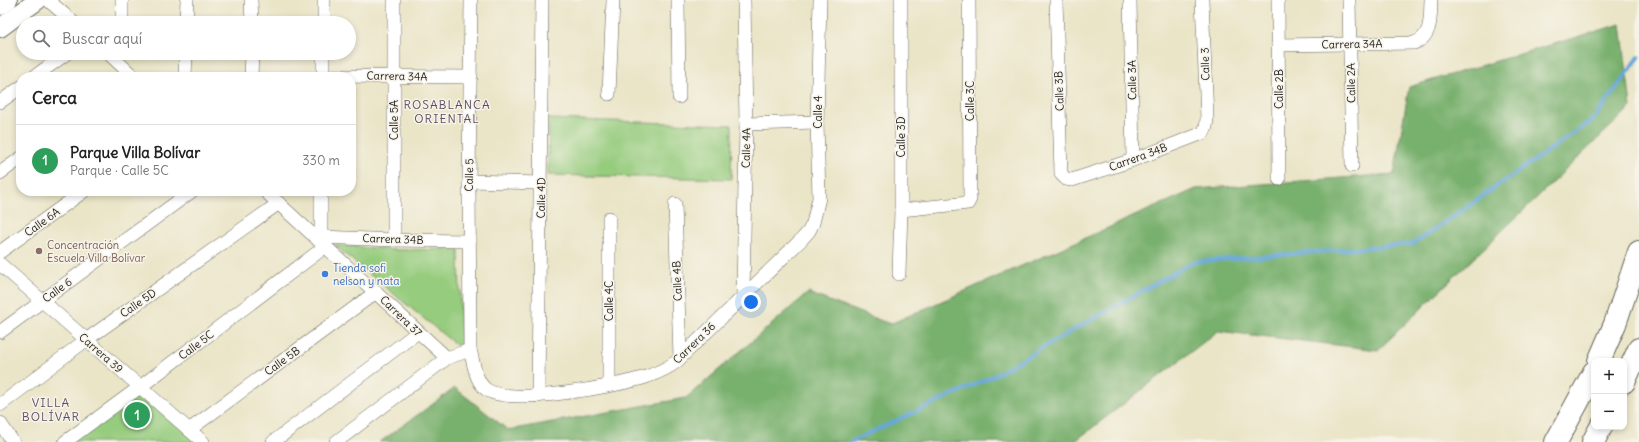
<!DOCTYPE html>
<html lang="es">
<meta charset="utf-8">
<style>
body{margin:0;font-family:Delius,sans-serif;background:#f6f6f6;color:#222}
.controls{position:absolute;right:12px;bottom:12px;display:grid;overflow:hidden;border-radius:8px;box-shadow:0 2px 6px #0003}
.controls button{width:36px;height:36px;display:grid;place-items:center;padding:0;border:0;border-bottom:1px solid #e0e0e0;background:#fff;color:#222;font:20px sans-serif}
.you{position:absolute;left:751px;top:302px;width:14px;height:14px;margin:-10px;border:3px solid #fff;border-radius:50%;background:#1a73e8;box-shadow:0 0 0 6px #1a73e833}
.badge{display:grid;place-items:center;width:26px;height:26px;border-radius:50%;background:#7c3aed;color:#fff;font-size:13px;font-weight:700}
.pin{position:absolute;translate:-50% -50%;border:2px solid #fff;box-shadow:0 1px 4px #0006}
.list{margin:0;padding:0;list-style:none}
h2{display:flex;justify-content:space-between;align-items:center;height:52px;margin:0;padding:0 16px;font-size:17px}
h2 small{font-size:13px;font-weight:400;color:#767676}
.list li{display:grid;grid-template-columns:26px 1fr auto;gap:12px;align-items:center;box-sizing:border-box;height:72px;padding:0 16px;border-top:1px solid #e0e0e0}
.list b{display:block;font-size:15px;white-space:nowrap}
.list p{margin:0;font-size:13px;white-space:nowrap;color:#767676}
.list em{font-size:13px;font-style:normal;color:#767676}
.icon{flex:none;width:22px;height:22px;fill:none;stroke:currentColor;stroke-width:2;stroke-linecap:round;stroke-linejoin:round}
.map{position:relative;flex:none;width:1639px;height:442px;overflow:hidden}
.search{position:absolute;background:#fff;box-shadow:0 2px 6px #0003;left:16px;top:16px;width:340px;height:44px;display:flex;align-items:center;gap:10px;box-sizing:border-box;padding:0 14px;border-radius:22px;color:#767676;font-size:15px}
.panel{position:absolute;background:#fff;box-shadow:0 2px 6px #0003;left:16px;top:72px;width:340px;height:124px;border-radius:16px}
.map>svg:first-child{display:block}
</style>
<div class="map">
<svg width="1639" height="442" viewBox="0 0 1639 442">
<rect width="100%" height="100%" fill="#f7f3e8"/>
<filter id="ink" filterUnits="userSpaceOnUse"><feTurbulence type="fractalNoise" baseFrequency=".025" numOctaves="2"/><feDisplacementMap in="SourceGraphic" scale="8" xChannelSelector="R" yChannelSelector="G"/><feConvolveMatrix kernelMatrix="1 2 1 2 8 2 1 2 1" color-interpolation-filters="sRGB"/></filter>
<filter id="wash" filterUnits="userSpaceOnUse"><feTurbulence type="fractalNoise" baseFrequency=".012" numOctaves="4" result="noise"/><feDisplacementMap in="SourceGraphic" scale="16" xChannelSelector="R" yChannelSelector="G"/><feGaussianBlur stdDeviation="0.9" result="paint"/><feColorMatrix in="noise" values="0 0 0 0 0 0 0 0 0 0 0 0 0 0 0 0 0 1.4 0 .05"/><feComposite in="paint" operator="in"/></filter>
<g filter="url(#wash)">
<rect width="100%" height="100%" fill="#eae5c7"/>
<g fill="#96cc7e" stroke="#59744d">
<path d="M549,119L732,125L731,179L548,175Z"/>
<path d="M334,245L397,250L459,249L461,349Z"/>
<path d="M140,388L198,442H68Z"/>
</g>
<path fill="#78b06d" stroke="#4a6644" d="M1621,24L1631,107L1378,350L1218,331L1074,442H380L455,388L508,430L686,398L808,293L890,324L1196,189L1394,174L1409,87Z"/>
<g fill="none" stroke-linecap="round" stroke-linejoin="round">
<path stroke="#66a7da" stroke-width="4" d="M850,442L991,377L1193,262L1413,244L1593,120L1639,57"/>
</g>
</g>
<g filter="url(#ink)">
<g fill="none" stroke-linecap="round" stroke-linejoin="round">
<defs>
<g id="street">
<path d="M48,0L74,23"/>
<path d="M251,0L252,23"/>
<path d="M678,0L679,97"/>
<path d="M1056,0L1061,174L1066,179L1072,180L1133,160L1203,133L1206,127L1207,118L1202,0"/>
<path d="M1130,0L1133,160"/>
<path d="M1278,0L1279,179"/>
<path d="M1349,0L1352,166"/>
<path d="M122,23V0"/>
<path d="M186,23L187,0"/>
<path d="M324,23V0"/>
<path d="M1278,45L1414,43C1433,37 1430,16 1431,0"/>
<path d="M108,53L134,77"/>
<path d="M323,76L471,77"/>
<path d="M34,77L67,53"/>
<path d="M185,77L186,53"/>
<path d="M251,77L252,53"/>
<path d="M323,77V53"/>
<path d="M609,94L613,0"/>
<path d="M0,102L21,87"/>
<path d="M746,124L817,122"/>
<path d="M0,173L21,158"/>
<path d="M469,181L541,183"/>
<path d="M265,191L447,358L470,350C474,363 475,382 487,390C512,406 617,386 646,377C657,373 667,369 676,362L802,239L809,231L813,223L819,198L817,122L820,0"/>
<path d="M675,204L680,357"/>
<path d="M901,210L968,203L970,199L969,0"/>
<path d="M609,218V385"/>
<path d="M321,237V191"/>
<path d="M318,240L321,237L394,240L469,241"/>
<path d="M394,240V0"/>
<path d="M0,252L84,191"/>
<path d="M0,264L203,442"/>
<path d="M899,274L901,210V0"/>
<path d="M743,295L746,124L744,0"/>
<path d="M0,332L192,191"/>
<path d="M470,350L469,181L471,0"/>
<path d="M538,396L542,0"/>
<path d="M0,405L86,340L279,203"/>
<path d="M0,423L13,442"/>
<path d="M189,430L376,292"/>
<path d="M65,442L140,387L326,246"/>
<path d="M273,442L418,332"/>
<path d="M336,442L447,358"/>
</g>
<g id="secondary">
<path d="M0,6L8,0"/>
<path d="M0,28L38,0"/>
</g>
<g id="highway">
<path d="M1599,361L1615,324L1639,252"/>
<path d="M1624,382L1639,349"/>
<path d="M1556,442L1594,372"/>
<path d="M1593,442L1601,427"/>
</g>
</defs>
<use href="#street" stroke="#646258" stroke-width="14"/>
<use href="#secondary" stroke="#646258" stroke-width="20"/>
<use href="#highway" stroke="#646258" stroke-width="24"/>
<use href="#street" stroke="#fff" stroke-width="13"/>
<use href="#secondary" stroke="#fff" stroke-width="18"/>
<use href="#highway" stroke="#fff" stroke-width="22"/>
</g>
</g>
<circle fill="#8d6e63" stroke="#f7f3e8" stroke-width="1.5" cx="39" cy="251" r="4"/>
<circle fill="#3f7fe0" stroke="#f7f3e8" stroke-width="1.5" cx="325" cy="274" r="4"/>
<g text-anchor="middle" dominant-baseline="central" stroke-width="3" stroke-linejoin="round" paint-order="stroke">
<g font-size="11" fill="#1c1c1c" stroke="#f7f3e8">
<text transform="translate(1352 44) rotate(-1)">Carrera 34A</text>
<text transform="translate(1205 64) rotate(-92)">Calle 3</text>
<text transform="translate(397 76) rotate(1)">Carrera 34A</text>
<text transform="translate(1132 80) rotate(-91)">Calle 3A</text>
<text transform="translate(1351 83) rotate(-91)">Calle 2A</text>
<text transform="translate(1279 89) rotate(-90)">Calle 2B</text>
<text transform="translate(1059 91) rotate(-92)">Calle 3B</text>
<text transform="translate(970 101) rotate(-90)">Calle 3C</text>
<text transform="translate(818 112) rotate(-90)">Calle 4</text>
<text transform="translate(394 120) rotate(-90)">Calle 5A</text>
<text transform="translate(901 137) rotate(-90)">Calle 3D</text>
<text transform="translate(746 148) rotate(-89)">Calle 4A</text>
<text transform="translate(1138 157) rotate(-20)">Carrera 34B</text>
<text transform="translate(469 175) rotate(-89)">Calle 5</text>
<text transform="translate(541 198) rotate(-89)">Calle 4D</text>
<text transform="translate(42 222) rotate(-36)">Calle 6A</text>
<text transform="translate(393 239) rotate(2)">Carrera 34B</text>
<text transform="translate(677 281) rotate(-92)">Calle 4B</text>
<text transform="translate(57 290) rotate(-36)">Calle 6</text>
<text transform="translate(609 301) rotate(-90)">Calle 4C</text>
<text transform="translate(138 303) rotate(-35)">Calle 5D</text>
<text transform="translate(401 316) rotate(44)">Carrera 37</text>
<text transform="translate(694 343) rotate(-44)">Carrera 36</text>
<text transform="translate(196 345) rotate(-37)">Calle 5C</text>
<text transform="translate(101 353) rotate(41)">Carrera 39</text>
<text transform="translate(282 361) rotate(-36)">Calle 5B</text>
</g>
<g font-size="11" fill="#785e54" stroke="#f7f3e8" text-anchor="start">
<text x="47" y="245">Concentración<tspan x="47" dy="13">Escuela Villa Bolívar</tspan></text>
</g>
<g font-size="11" fill="#366cbe" stroke="#f7f3e8" text-anchor="start">
<text x="333" y="268">Tienda sofi<tspan x="333" dy="13">nelson y nata</tspan></text>
</g>
<g font-size="12" letter-spacing="1" fill="#5a4f64" stroke="#f7f3e8">
<text x="447" y="104">ROSABLANCA<tspan x="447" dy="14">ORIENTAL</tspan></text>
<text x="51" y="402">VILLA<tspan x="51" dy="14">BOLÍVAR</tspan></text>
</g>
</g>
</svg>
<div class="controls">
<button>+</button>
<button>−</button>
</div>
<div class="you"></div>
<div class="pin badge" style="left:137px;top:415px;background:#2e9e5b">1</div>
<div class="search"><svg class="icon" aria-label="search" viewBox="0 0 24 24"><circle cx="10" cy="10" r="6"/><path d="M15 15l6 6"/></svg>Buscar aquí</div>
<section class="panel">
<h2>Cerca<small></small></h2>
<ul class="list">
<li><span class="badge" style="background:#2e9e5b">1</span><div><b>Parque Villa Bolívar</b><p>Parque · Calle 5C</p></div><em>330 m</em></li>
</ul>
</section>
</div>
